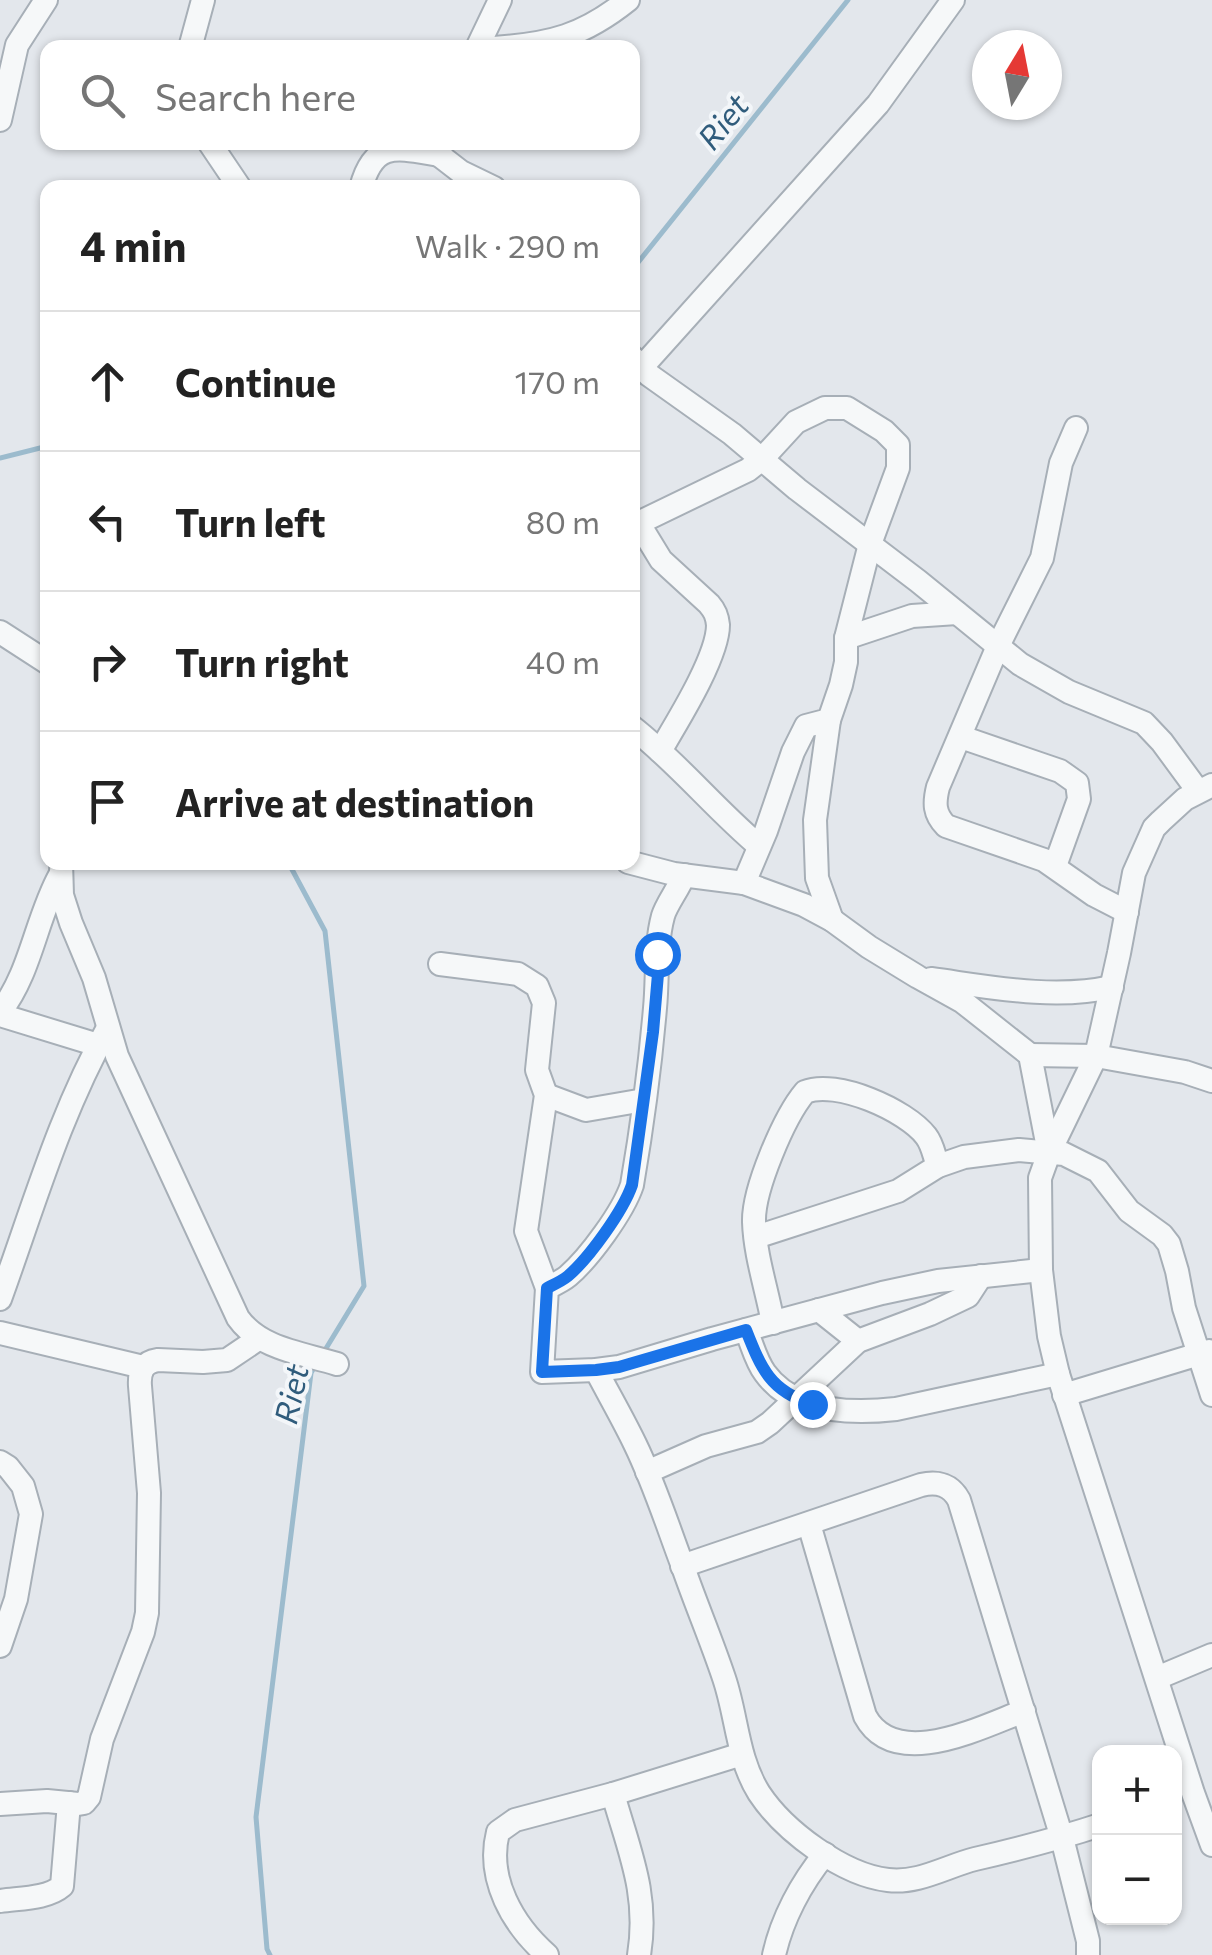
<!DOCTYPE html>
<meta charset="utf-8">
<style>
body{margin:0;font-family:Commissioner,sans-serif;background:#f2f2f2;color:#222}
.controls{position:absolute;right:30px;bottom:30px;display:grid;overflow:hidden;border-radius:20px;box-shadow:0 2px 8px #0004}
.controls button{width:90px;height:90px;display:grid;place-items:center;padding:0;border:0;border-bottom:2px solid #e0e0e0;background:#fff;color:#222;font:50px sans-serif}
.compass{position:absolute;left:972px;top:30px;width:90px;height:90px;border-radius:50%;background:#fff;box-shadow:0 2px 8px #0004;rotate:10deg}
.stop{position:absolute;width:30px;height:30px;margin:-22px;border:8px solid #1a73e8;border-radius:50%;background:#fff}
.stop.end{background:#1a73e8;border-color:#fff;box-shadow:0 2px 10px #0008}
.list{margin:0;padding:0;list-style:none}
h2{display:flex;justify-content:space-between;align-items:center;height:130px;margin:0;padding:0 40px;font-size:42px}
h2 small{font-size:32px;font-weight:400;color:#767676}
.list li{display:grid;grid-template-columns:65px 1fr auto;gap:30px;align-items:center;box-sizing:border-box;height:140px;padding:0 40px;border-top:2px solid #e0e0e0}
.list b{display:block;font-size:38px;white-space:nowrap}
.list em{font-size:32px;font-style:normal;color:#767676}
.icon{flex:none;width:55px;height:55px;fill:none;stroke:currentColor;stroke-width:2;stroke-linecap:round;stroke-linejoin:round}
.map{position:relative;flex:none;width:1212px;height:1955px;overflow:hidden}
.search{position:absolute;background:#fff;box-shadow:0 2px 8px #0004;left:40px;top:40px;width:600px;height:110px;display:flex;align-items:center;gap:25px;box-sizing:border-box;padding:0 35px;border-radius:20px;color:#767676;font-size:38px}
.panel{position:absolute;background:#fff;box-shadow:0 2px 8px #0004;left:40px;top:180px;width:600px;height:690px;border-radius:20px}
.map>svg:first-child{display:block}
</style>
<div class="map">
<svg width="1212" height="1955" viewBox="0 0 1212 1955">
<rect width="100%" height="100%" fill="#e3e7ec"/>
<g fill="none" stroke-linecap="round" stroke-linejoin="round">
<g stroke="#9cbbcd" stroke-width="5">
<path d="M632,270L848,0"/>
<path d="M0,458L48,446"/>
<path d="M288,862L325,931L364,1286L322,1355"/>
<path d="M270,1955L267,1949L256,1817L311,1373L316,1364"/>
</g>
<defs>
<g id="minor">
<path d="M190,48L203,0"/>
<path d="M477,48L500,0"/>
<path d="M494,48C551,44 583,36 628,0"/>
<path d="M0,120L17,45L46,0"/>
<path d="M209,142L240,188"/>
<path d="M442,143L439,155L461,172L494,188"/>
<path d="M361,188C374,139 398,148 439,155"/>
<path d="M632,357L649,375L732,434L797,489L918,581L1020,664L1069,692L1144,723L1162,742L1198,791"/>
<path d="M632,371L642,367L878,104L953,0"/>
<path d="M1076,428L1061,463L1042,558L998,646L938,787C934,803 934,814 946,826L1044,860L1094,895L1127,912"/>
<path d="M639,524L661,560L709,604C715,611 717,616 718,625C718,657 677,722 660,751"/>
<path d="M632,526L748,470L762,459L796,422L825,408H847L884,431L898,445V468L870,544L846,638V662L841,685L829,720L806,726L793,752L766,831L744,883"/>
<path d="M0,632L48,663"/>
<path d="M846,638L912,616L957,613"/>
<path d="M829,720L815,820L817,878L832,920"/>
<path d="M632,727C678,763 715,809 759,846"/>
<path d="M961,737L1060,771L1077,783L1079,799L1055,866"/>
<path d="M1212,785L1185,799L1161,821L1154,828L1134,873L1119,953L1096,1056L1049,1153L1040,1178L1041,1270L1049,1336L1058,1374L1193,1793L1212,1845"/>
<path d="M61,862L62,895L71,923L94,978L117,1056L238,1318C260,1349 302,1353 337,1364"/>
<path d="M628,862L674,874L744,883L804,905L832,920L869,947L918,977L963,1002L1030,1055L1049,1153"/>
<path d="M684,875C679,888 666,905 663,916C655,946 658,978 655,1008C650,1067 642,1127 632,1185C623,1212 589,1258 568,1276C562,1281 553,1285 547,1288L542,1372L596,1370L619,1367L712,1339L882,1293L938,1281L1041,1270"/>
<path d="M440,964L518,974L537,986L544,1003L537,1070L546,1095L526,1231L547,1288"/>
<path d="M931,979C990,987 1053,1000 1112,987"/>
<path d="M0,1012C31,973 36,918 60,875"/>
<path d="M0,1015L98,1045"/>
<path d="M1030,1055L1096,1056L1185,1072L1212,1081"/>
<path d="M546,1095L586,1110L644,1100"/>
<path d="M756,1237L898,1191L938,1166L964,1157L1019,1150L1064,1154L1098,1171L1129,1211L1162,1235L1169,1244L1177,1271L1184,1308L1212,1395"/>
<path d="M0,1299C33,1208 60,1113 108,1028"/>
<path d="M819,1310L858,1341"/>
<path d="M773,1323C767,1290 755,1255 754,1222C753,1190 784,1117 805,1092C836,1079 906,1110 926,1136C933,1145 934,1156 938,1166"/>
<path d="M746,1330C752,1344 756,1361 765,1373C794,1413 852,1414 896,1409L1058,1374"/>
<path d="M0,1333L143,1367"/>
<path d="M596,1370C609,1395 623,1419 635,1444C654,1483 667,1524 682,1564C695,1602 711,1639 724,1678C737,1716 737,1758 759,1793C784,1831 843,1875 888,1880C918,1884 947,1866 975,1859C1018,1849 1058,1839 1100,1825"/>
<path d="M1064,1395L1209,1351"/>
<path d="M0,1462L8,1467L23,1486L31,1514L16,1599L0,1646"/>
<path d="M647,1472L706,1446L757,1432L770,1423L858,1341L930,1314L968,1296L981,1276"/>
<path d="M809,1524L865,1716C895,1772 981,1727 1024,1711"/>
<path d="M682,1566L921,1485C938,1481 951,1485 959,1500L1062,1838L1088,1941V1955"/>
<path d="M1157,1678L1212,1655"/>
<path d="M613,1794C629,1851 649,1894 639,1955"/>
<path d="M0,1804L47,1801L78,1804L84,1803L89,1797L102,1739L143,1632L147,1613L149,1493L140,1386C139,1372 143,1362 158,1360L203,1362L227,1360L258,1339"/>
<path d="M0,1901C20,1898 47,1899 62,1886L69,1803"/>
<path d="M547,1955C513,1925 486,1879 498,1832L515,1820L613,1794L742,1754"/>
<path d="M774,1955C782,1919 801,1883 825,1854"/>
</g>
</defs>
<use href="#minor" stroke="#a7afb7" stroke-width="26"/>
<use href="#minor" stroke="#f6f8f9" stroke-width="22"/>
</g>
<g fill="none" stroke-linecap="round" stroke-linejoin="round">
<path stroke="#1a73e8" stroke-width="12" d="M657,954L658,974L653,1032L632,1185C623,1211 589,1258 568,1276C562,1281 553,1285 547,1288L542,1372L596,1370L619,1367L746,1330C761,1368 770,1391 812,1404"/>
</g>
<g text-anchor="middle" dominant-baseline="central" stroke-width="8" stroke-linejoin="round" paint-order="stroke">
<g font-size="32" font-style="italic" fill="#305c7c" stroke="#f3f6f9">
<text transform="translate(722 121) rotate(-51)">Riet</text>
<text transform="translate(290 1394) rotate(-78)">Riet</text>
</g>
</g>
</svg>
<div class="controls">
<button>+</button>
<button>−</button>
</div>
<svg class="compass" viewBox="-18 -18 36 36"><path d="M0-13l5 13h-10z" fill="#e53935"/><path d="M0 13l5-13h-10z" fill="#767676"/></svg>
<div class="stop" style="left:657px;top:954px"></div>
<div class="stop end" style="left:812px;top:1404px"></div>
<div class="search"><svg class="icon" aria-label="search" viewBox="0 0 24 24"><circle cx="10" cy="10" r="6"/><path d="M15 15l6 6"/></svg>Search here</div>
<section class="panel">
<h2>4 min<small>Walk · 290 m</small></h2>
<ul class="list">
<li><svg class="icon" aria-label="ahead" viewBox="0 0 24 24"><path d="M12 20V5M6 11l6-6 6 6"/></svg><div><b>Continue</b></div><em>170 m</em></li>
<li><svg class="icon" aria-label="left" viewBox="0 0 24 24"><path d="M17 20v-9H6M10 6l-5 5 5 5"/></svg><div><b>Turn left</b></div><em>80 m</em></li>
<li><svg class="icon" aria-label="right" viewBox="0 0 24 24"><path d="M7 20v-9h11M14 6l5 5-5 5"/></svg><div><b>Turn right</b></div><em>40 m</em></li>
<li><svg class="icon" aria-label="arrive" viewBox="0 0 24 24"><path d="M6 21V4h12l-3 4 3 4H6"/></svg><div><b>Arrive at destination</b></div></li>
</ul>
</section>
</div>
